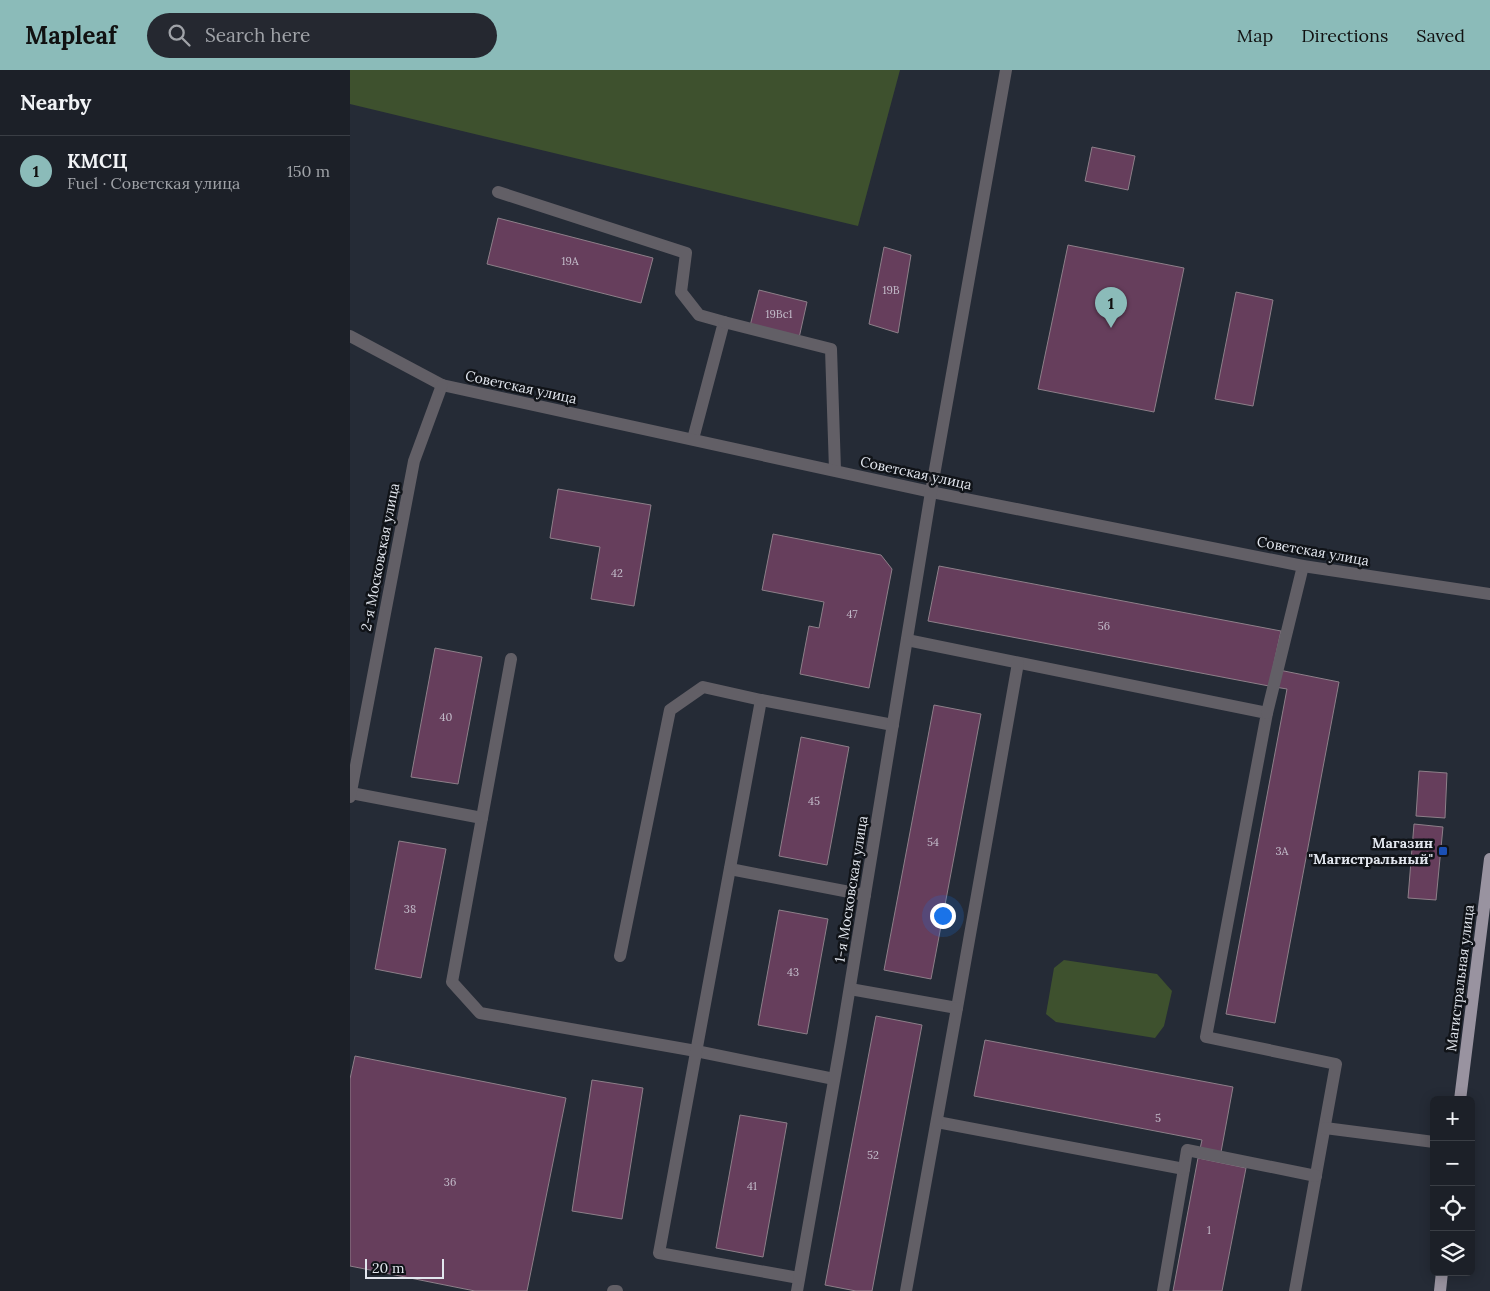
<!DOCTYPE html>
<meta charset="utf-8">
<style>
body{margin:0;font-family:Lora,serif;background:#252830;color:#f1f3f6}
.controls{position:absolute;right:15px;bottom:15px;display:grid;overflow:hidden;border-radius:8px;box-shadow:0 2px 12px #0003}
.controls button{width:45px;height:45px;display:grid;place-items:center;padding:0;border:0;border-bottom:1px solid #3a3e45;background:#1c2028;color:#f1f3f6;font:25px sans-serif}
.scale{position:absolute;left:15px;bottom:12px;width:79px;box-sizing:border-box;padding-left:5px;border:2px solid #e2e6ee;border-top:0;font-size:14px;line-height:18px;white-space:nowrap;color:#e2e6ee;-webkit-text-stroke:4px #101318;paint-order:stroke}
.you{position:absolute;left:592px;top:845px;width:18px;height:18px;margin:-12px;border:4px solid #fff;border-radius:50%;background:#1a73e8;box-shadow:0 0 0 8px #1a73e833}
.badge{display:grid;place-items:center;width:32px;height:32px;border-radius:50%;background:#8bbbb9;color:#111;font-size:16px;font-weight:700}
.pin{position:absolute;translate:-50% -41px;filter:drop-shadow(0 1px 2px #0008)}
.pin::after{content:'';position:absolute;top:26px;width:18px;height:15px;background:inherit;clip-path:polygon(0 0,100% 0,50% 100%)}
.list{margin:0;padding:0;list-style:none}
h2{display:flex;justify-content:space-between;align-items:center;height:65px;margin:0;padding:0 20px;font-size:21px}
h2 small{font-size:16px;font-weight:400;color:#a0a3a8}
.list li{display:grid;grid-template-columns:32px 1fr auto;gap:15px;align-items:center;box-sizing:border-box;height:70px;padding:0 20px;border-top:1px solid #3a3e45}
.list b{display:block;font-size:19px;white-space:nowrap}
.list p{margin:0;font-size:16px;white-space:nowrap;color:#a0a3a8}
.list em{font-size:16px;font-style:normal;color:#a0a3a8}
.icon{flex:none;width:28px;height:28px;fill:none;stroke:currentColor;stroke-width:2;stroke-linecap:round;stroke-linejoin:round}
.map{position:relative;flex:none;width:1140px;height:1221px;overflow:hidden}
header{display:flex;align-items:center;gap:30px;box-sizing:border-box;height:70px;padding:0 25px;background:#8bbbb9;color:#111}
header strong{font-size:24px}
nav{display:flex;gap:28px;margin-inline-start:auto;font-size:18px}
.search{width:350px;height:45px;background:#252830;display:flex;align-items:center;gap:12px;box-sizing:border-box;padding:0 18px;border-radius:28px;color:#a0a3a8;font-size:19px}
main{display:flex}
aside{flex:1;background:#1c2028}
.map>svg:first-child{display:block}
</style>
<header>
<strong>Mapleaf</strong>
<div class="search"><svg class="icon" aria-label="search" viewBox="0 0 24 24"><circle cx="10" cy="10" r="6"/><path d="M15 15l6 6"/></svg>Search here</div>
<nav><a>Map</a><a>Directions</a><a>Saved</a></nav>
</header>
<main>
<aside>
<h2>Nearby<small></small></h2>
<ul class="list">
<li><span class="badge">1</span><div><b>КМСЦ</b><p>Fuel · Советская улица</p></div><em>150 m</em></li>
</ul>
</aside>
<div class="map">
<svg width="1140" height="1221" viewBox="0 0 1140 1221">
<rect width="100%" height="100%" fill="#252b36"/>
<g fill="#3e512e">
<path d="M0,0H550L508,156L0,34Z"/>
<path d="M714,890L807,904L822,921L814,956L805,968L706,952L696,944L704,898Z"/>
</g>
<g fill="#663e5c" stroke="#8d7f89">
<path d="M742,77L785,86L778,120L735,111Z"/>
<path d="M148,148L303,188L291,233L137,194Z"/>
<path d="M718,175L834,198L804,342L688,319Z"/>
<path d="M534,177L561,185L548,263L519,254Z"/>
<path d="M409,220L457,232L449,268L400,256Z"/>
<path d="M886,222L923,230L903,336L865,329Z"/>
<path d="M208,419L301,435L284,536L241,529L250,477L200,468Z"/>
<path d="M423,464L531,485L542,499L519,618L450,604L459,556L469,558L474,532L412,520Z"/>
<path d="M589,496L931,561L919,616L578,551Z"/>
<path d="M85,578L132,587L108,714L61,707Z"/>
<path d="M924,599L989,612L925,953L876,944L937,619L919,616Z"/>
<path d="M584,635L631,644L581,909L534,900Z"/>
<path d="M451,667L499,677L477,795L429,786Z"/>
<path d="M1069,701L1097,703L1095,748L1066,746Z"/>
<path d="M1064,754L1093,757L1086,830L1058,828Z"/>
<path d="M49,771L96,779L71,908L25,899Z"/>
<path d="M429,840L478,849L457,964L408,955Z"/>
<path d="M526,946L572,955L522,1221H506L475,1215Z"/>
<path d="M635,970L883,1017L869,1093L848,1088L852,1070L624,1026Z"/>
<path d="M5,986L216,1028L177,1221H125L0,1196V1009Z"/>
<path d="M242,1010L293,1018L272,1149L222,1141Z"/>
<path d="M390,1045L437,1053L413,1187L366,1178Z"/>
<path d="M848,1088L896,1098L872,1221H823Z"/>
</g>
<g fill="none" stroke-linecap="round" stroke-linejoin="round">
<g stroke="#625f66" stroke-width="12">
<path d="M148,122L336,183L331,222L349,245L374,252L343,369"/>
<path d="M374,252L481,279L485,400"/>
<path d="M557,570L917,643L856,967L986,994L945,1221"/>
<path d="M161,589L102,912L130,943L346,981L484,1009"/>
<path d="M917,643L953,496"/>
<path d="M1,723L132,748"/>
<path d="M380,799L515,825"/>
<path d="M270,886L320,640L353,617L411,630"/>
<path d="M500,919L607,938L668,593"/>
<path d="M587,1052L834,1099L813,1221"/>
<path d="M975,1058L1084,1072"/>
<path d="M834,1099L837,1080L966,1106"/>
<path d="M449,1208L309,1183L411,630L543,655"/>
<path d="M263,1221H267"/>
<path d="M556,1221L607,938"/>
</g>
<g stroke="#625f66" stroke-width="12">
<path d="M0,266L92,315L581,422L953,496L1140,524"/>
<path d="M0,727L64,391L92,315"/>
<path d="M447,1221L491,971L581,422L656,0"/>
</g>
<g stroke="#9993a0" stroke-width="12">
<path d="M1110,1030L1140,789"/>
<path d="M1090,1221L1092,1202"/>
</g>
</g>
<rect fill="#1a4fb4" stroke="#101318" stroke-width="2" x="1088" y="776" width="10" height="10" rx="2.5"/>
<g text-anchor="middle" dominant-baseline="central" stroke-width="5" stroke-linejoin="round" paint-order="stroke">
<g font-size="11" fill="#c3bcca">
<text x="220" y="191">19А</text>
<text x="541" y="220">19В</text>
<text x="429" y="244">19Вс1</text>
<text x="267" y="503">42</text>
<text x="502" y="544">47</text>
<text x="754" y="556">56</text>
<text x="96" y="647">40</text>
<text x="464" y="731">45</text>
<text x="583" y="772">54</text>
<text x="932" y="781">3А</text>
<text x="60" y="839">38</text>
<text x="443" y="902">43</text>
<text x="808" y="1048">5</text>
<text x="523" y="1085">52</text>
<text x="100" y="1112">36</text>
<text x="402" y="1116">41</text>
<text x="859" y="1160">1</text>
</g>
<g font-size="14" fill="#e2e6ee" stroke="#101318">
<text transform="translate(171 317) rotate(12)">Советская улица</text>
<text transform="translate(566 403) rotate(12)">Советская улица</text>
<text transform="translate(963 481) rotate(10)">Советская улица</text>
<text transform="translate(30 487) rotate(-79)">2-я Московская улица</text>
<text transform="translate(501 819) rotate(-81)">1-я Московская улица</text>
<text transform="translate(1110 908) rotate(-83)">Магистральная улица</text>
</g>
<g font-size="14" font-weight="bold" fill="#e2e6ee" stroke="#101318" text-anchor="end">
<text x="1083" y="773">Магазин<tspan x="1083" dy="16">"Магистральный"</tspan></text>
</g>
</g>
</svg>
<div class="controls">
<button>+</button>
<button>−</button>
<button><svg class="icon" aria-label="locate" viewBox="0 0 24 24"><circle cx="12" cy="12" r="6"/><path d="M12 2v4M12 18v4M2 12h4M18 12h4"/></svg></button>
<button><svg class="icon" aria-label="layers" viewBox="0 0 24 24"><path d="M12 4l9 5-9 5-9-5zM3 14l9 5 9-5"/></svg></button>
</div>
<div class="scale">20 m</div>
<div class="you"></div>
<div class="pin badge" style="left:761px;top:258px">1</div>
</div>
</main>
